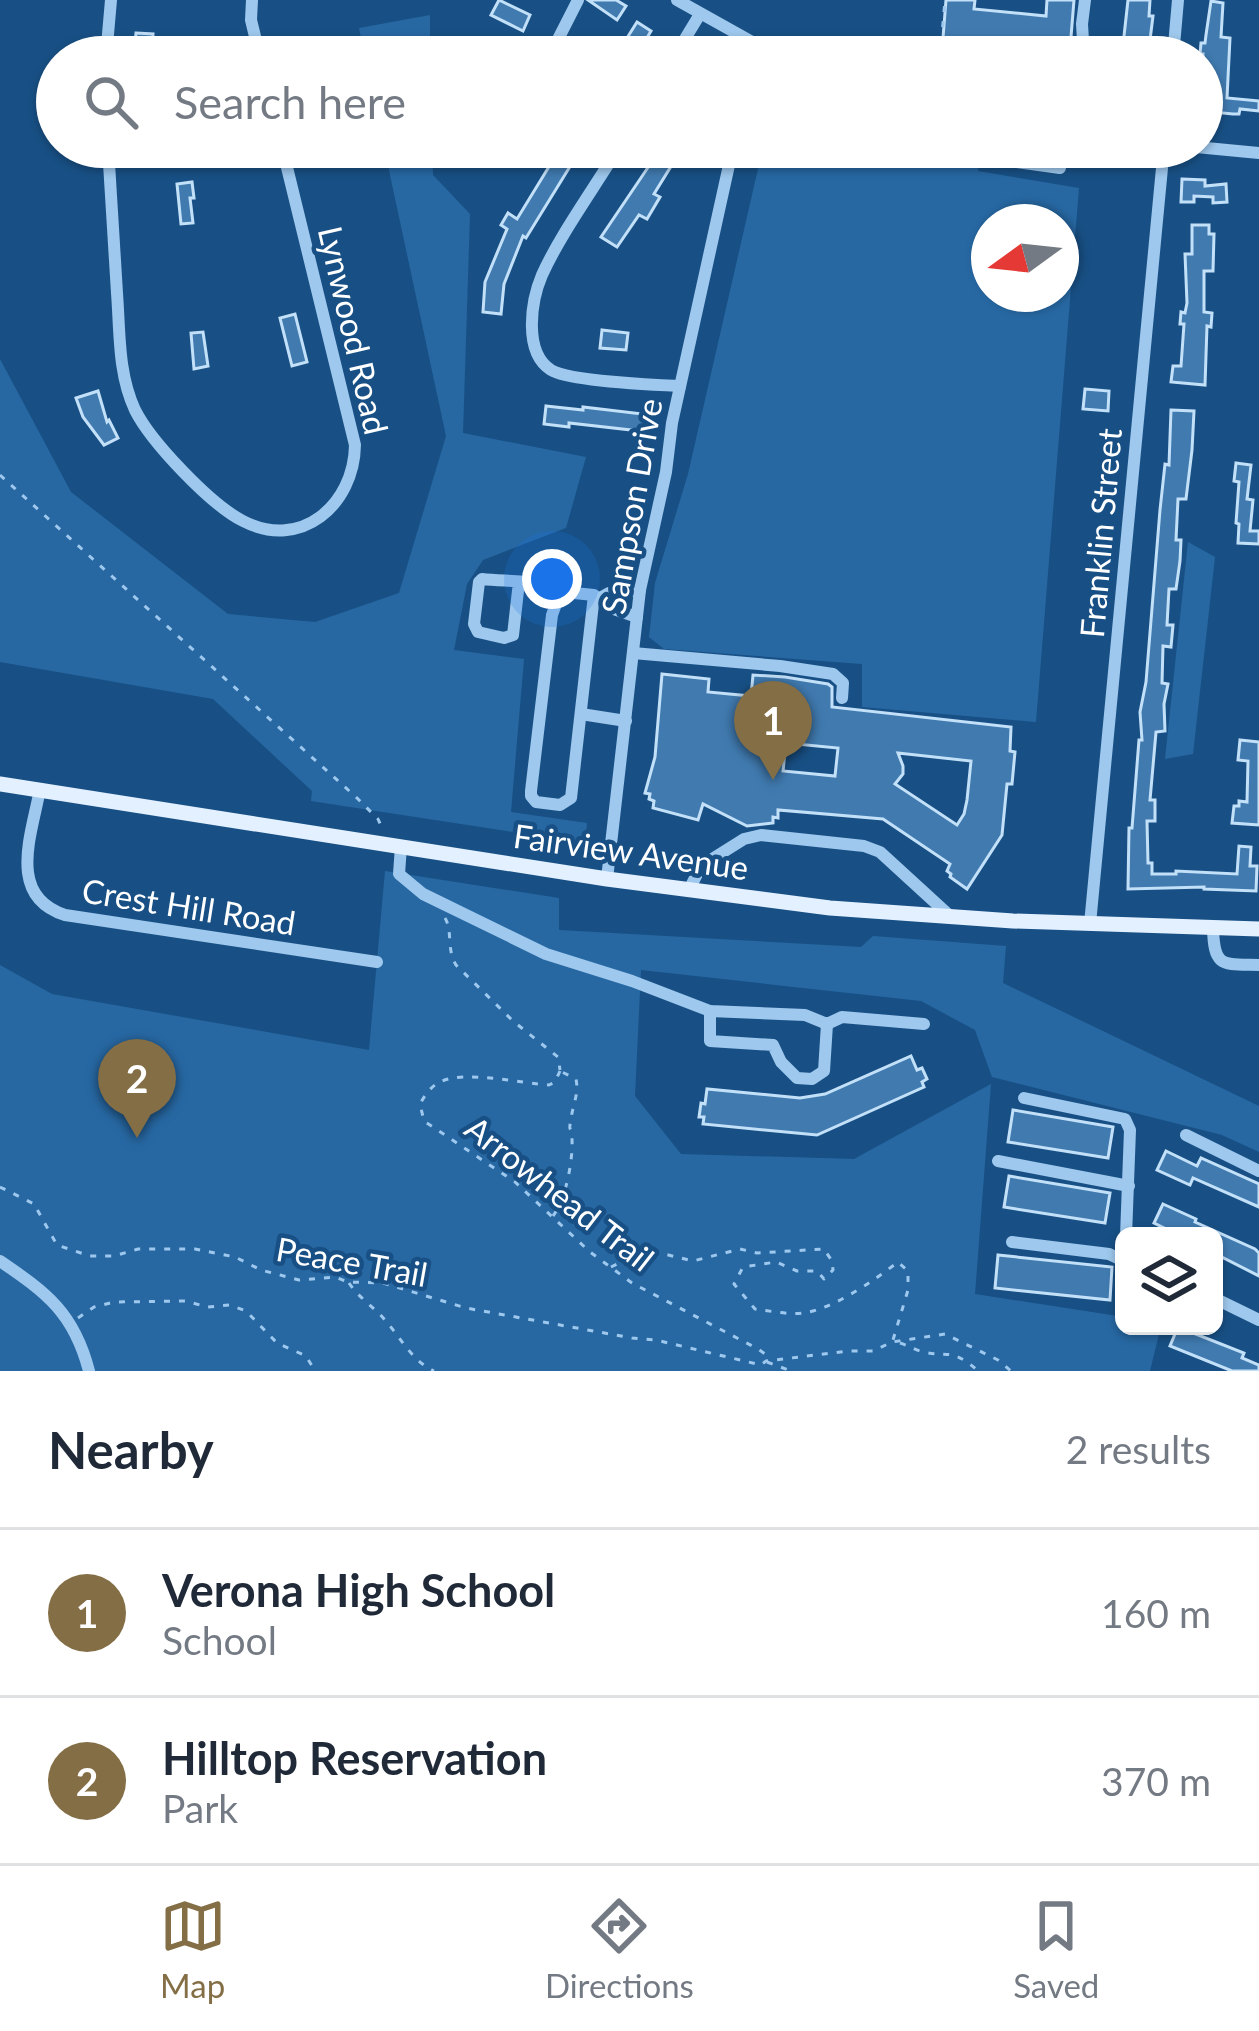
<!DOCTYPE html>
<style>
body{margin:0;font-family:Lato,sans-serif;background:#f2f2f3;color:#1f2937}
.controls{position:absolute;right:36px;bottom:36px;display:grid;overflow:hidden;border-radius:18px;box-shadow:0 3px 9px #0004}
.controls button{width:108px;height:108px;display:grid;place-items:center;padding:0;border:0;border-bottom:3px solid #e0e1e3;background:#fff;color:#1f2937;font:60px sans-serif}
.compass{position:absolute;left:971px;top:204px;width:108px;height:108px;border-radius:50%;background:#fff;box-shadow:0 3px 9px #0004;rotate:255deg}
.you{position:absolute;left:552px;top:579px;width:42px;height:42px;margin:-30px;border:9px solid #fff;border-radius:50%;background:#1a73e8;box-shadow:0 0 0 18px #1a73e833}
.badge{display:grid;place-items:center;width:78px;height:78px;border-radius:50%;background:#846e46;color:#fff;font-size:39px;font-weight:700}
.pin{position:absolute;translate:-50% -99px;filter:drop-shadow(0 3px 6px #0008)}
.pin::after{content:'';position:absolute;top:63px;width:42px;height:36px;background:inherit;clip-path:polygon(0 0,100% 0,50% 100%)}
.list{margin:0;padding:0;list-style:none}
h2{display:flex;justify-content:space-between;align-items:center;height:156px;margin:0;padding:0 48px;font-size:51px}
h2 small{font-size:39px;font-weight:400;color:#747a83}
.list li{display:grid;grid-template-columns:78px 1fr auto;gap:36px;align-items:center;box-sizing:border-box;height:168px;padding:0 48px;border-top:3px solid #e0e1e3}
.list b{display:block;font-size:45px;white-space:nowrap}
.list p{margin:0;font-size:39px;white-space:nowrap;color:#747a83}
.list em{font-size:39px;font-style:normal;color:#747a83}
.icon{flex:none;width:66px;height:66px;fill:none;stroke:currentColor;stroke-width:2;stroke-linecap:round;stroke-linejoin:round}
.map{position:relative;flex:none;width:1259px;height:1371px;overflow:hidden}
.search{position:absolute;background:#fff;box-shadow:0 3px 9px #0004;left:36px;right:36px;top:36px;height:132px;display:flex;align-items:center;gap:30px;box-sizing:border-box;padding:0 42px;border-radius:66px;color:#747a83;font-size:45px}
.sheet{height:492px;background:#fff}
nav{display:flex;justify-content:space-around;align-items:center;box-sizing:border-box;height:168px;border-top:3px solid #e0e1e3;background:#fff;font-size:33px;color:#747a83}
nav a{display:grid;justify-items:center;gap:6px}
nav .on{color:#846e46}
.map>svg:first-child{display:block}
</style>
<div class="map">
<svg width="1259" height="1371" viewBox="0 0 1259 1371">
<rect width="100%" height="100%" fill="#185085"/>
<g fill="#2768a3" fill-rule="evenodd">
<path d="M430,15V57H365L359,28Z"/>
<path d="M384,147H432L433,175L470,214L463,433L586,457L566,528L483,560L467,584L454,650L524,659L511,812L587,823L585,843L311,801L312,791L213,699L0,662V359L71,492L228,614L315,622L399,593L446,436Z"/>
<path d="M763,147H982L978,171L1079,188L1036,722L862,707V664L664,649L649,637L655,583L688,474ZM989,222H1061V294H989Z"/>
<path d="M1188,542L1215,557L1193,754L1165,759Z"/>
<path d="M385,871L559,898V930L861,947L873,936L1006,946L1003,983L1259,1106V1152L1222,1135L992,1077L975,1030L921,1001L641,970L635,1096L681,1154L854,1159L991,1084L975,1294L1124,1317V1326H1161L1150,1371H0V965L52,994L369,1050Z"/>
</g>
<g fill="#407aaf" stroke="#c3e0f9" stroke-width="3" fill-rule="evenodd">
<path d="M499,0L530,15L523,31L491,15Z"/>
<path d="M588,0H616L626,6L617,20Z"/>
<path d="M946,0H975L974,9L1046,16L1047,0H1074L1070,49L1044,46V51L1011,48L975,45L976,40L943,38Z"/>
<path d="M1128,0H1150L1149,16H1153L1148,56L1122,54Z"/>
<path d="M1211,1L1223,3L1221,37L1230,38L1227,98L1259,101V111L1240,109L1239,114H1233L1202,111L1203,54H1200L1201,43H1205L1206,35Z"/>
<path d="M637,22L651,31L637,55L622,46Z"/>
<path d="M136,33L153,34L151,54L134,52Z"/>
<path d="M561,147H582L526,238L523,236L504,284L501,314L483,312L485,282L507,229L501,225L508,213L517,219Z"/>
<path d="M656,147H665L678,155L654,194L660,197L647,219L639,215L617,247L601,237L653,160L650,158Z"/>
<path d="M1182,179L1205,180V186L1226,184L1227,202L1213,203V197L1194,196V202H1181Z"/>
<path d="M192,182L194,198H190L193,223L181,224L177,184Z"/>
<path d="M1192,225H1209V234H1214L1213,271H1204V312L1212,313L1211,327L1207,326L1205,385L1171,382L1173,366H1181L1184,324H1180L1181,312L1185,313L1187,303L1185,254H1192Z"/>
<path d="M295,314L307,362L292,366L280,318Z"/>
<path d="M602,330L628,333L626,350L600,348Z"/>
<path d="M203,332L208,366L194,369L191,333Z"/>
<path d="M1085,389L1109,391L1108,411L1083,409Z"/>
<path d="M98,391L107,422L109,420L118,438L104,445L83,417L76,398Z"/>
<path d="M546,406L583,410V407L651,415L649,432L569,423V427L544,424Z"/>
<path d="M1171,410L1194,411L1192,450L1186,499H1178L1176,540H1181L1180,561L1176,589H1169L1167,625H1173L1171,647L1163,646L1162,683L1168,684L1164,704L1165,731L1156,732L1150,800H1155V821H1147L1148,863H1152V874H1176V871L1237,874L1239,846L1251,847L1250,866H1257L1256,891L1204,889V887L1128,889L1129,828H1132L1139,740H1142L1140,712L1146,682L1160,510L1165,464L1169,465Z"/>
<path d="M1236,463L1251,465L1247,499L1253,500L1250,531H1259V544L1238,543L1239,524L1236,523L1239,482L1234,481Z"/>
<path d="M662,674L709,679L708,692L751,696L753,675L785,677L828,684L832,687V707L1011,727L1010,751L1015,752L1012,784H1007L1002,835L967,889L950,877L951,874L947,871L950,864L883,819L778,810V818L773,817V823L747,826L703,804L698,820L653,808L654,801L649,799L650,794L645,793L655,757ZM786,743L838,748L835,776L783,771ZM898,753L971,761L967,800L964,814L957,825L895,784L903,774V766Z"/>
<path d="M1240,740L1259,742V825L1232,823L1234,806H1239V801L1247,802L1248,761L1238,760Z"/>
<path d="M911,1056L917,1070L922,1068L927,1079L922,1082L924,1087L817,1135L703,1124L704,1117H699L701,1103L705,1104L707,1089L800,1098L825,1094Z"/>
<path d="M1013,1110L1113,1127L1108,1158L1008,1142Z"/>
<path d="M1166,1151L1197,1166L1201,1158L1259,1184V1207L1193,1178L1190,1185L1157,1170Z"/>
<path d="M1009,1176L1110,1193L1105,1223L1004,1207Z"/>
<path d="M1163,1204L1196,1219L1195,1222L1255,1249L1259,1253V1276L1214,1253V1236H1181L1154,1223Z"/>
<path d="M998,1255L1112,1267L1110,1300L995,1288Z"/>
<path d="M1178,1327L1244,1353L1242,1358L1259,1365V1371H1232L1170,1346Z"/>
</g>
<g fill="none" stroke-linecap="round" stroke-linejoin="round">
<g stroke="#9ec8ed" stroke-width="3" stroke-dasharray="6 9" stroke-linecap="butt">
<path d="M940,57L945,0"/>
<path d="M957,57L958,39"/>
<path d="M1010,57L1011,48"/>
<path d="M1057,57L1058,48"/>
<path d="M0,475L357,798L378,819L382,828"/>
<path d="M445,918C453,931 446,948 456,965L513,1021L558,1057L560,1070"/>
<path d="M560,1071L555,1082L549,1085C521,1083 463,1070 440,1082C431,1086 425,1095 420,1104L424,1121L515,1182L590,1252L632,1283L758,1349L765,1354V1359"/>
<path d="M0,1187L34,1204L57,1245L90,1256H114L138,1249H195L235,1257L261,1270L299,1280L335,1277L348,1282L383,1283L466,1308L632,1338L656,1340L761,1365L766,1361L849,1351H873L892,1342L945,1334L998,1360L1011,1371"/>
<path d="M553,1216C566,1198 573,1161 572,1139C571,1122 568,1135 571,1119C573,1104 579,1094 576,1079L562,1072"/>
<path d="M611,1267L634,1256L652,1251L693,1261L740,1249L757,1253L824,1249L832,1261L833,1270L824,1279L817,1271H797L776,1262L743,1267L734,1284L755,1309C771,1311 788,1315 804,1313C835,1308 873,1281 898,1262L908,1271V1290L893,1340"/>
<path d="M349,1283C359,1298 374,1307 385,1320C401,1338 412,1361 434,1371"/>
<path d="M78,1318L94,1307L114,1302L186,1301L207,1307L230,1305L246,1311L277,1343L306,1356L315,1371"/>
<path d="M900,1343C907,1345 913,1349 920,1351C949,1359 950,1346 978,1371"/>
<path d="M767,1362L791,1371"/>
</g>
<g stroke="#9ec8ed" stroke-width="12">
<path d="M252,0L251,20L260,57"/>
<path d="M677,0L779,57"/>
<path d="M106,57L111,0"/>
<path d="M549,57L578,0"/>
<path d="M674,57L700,14"/>
<path d="M1084,57L1082,24L1085,0"/>
<path d="M1173,57L1178,0"/>
<path d="M108,147C111,196 114,245 117,293C120,333 118,374 135,410C151,442 211,505 243,521C301,551 354,505 355,445L282,147"/>
<path d="M619,147C595,187 561,233 542,275C531,301 523,352 551,370C569,381 655,385 680,386"/>
<path d="M988,147L987,158L1060,168L1063,147"/>
<path d="M1196,147L1259,153"/>
<path d="M519,582L513,635L504,638L478,632L474,624L479,582L482,579C509,582 540,579 564,592"/>
<path d="M594,595L571,798L560,805L536,802L531,796V791L552,615L556,604L564,592L594,595L608,607L637,617"/>
<path d="M600,598L609,593L640,590"/>
<path d="M633,653L780,666L833,674L843,683L842,698"/>
<path d="M581,714L626,721"/>
<path d="M40,789C32,834 6,896 65,915L377,962"/>
<path d="M401,846L399,874L423,894L546,954L632,981L710,1011L805,1015L827,1024L842,1017L924,1024"/>
<path d="M607,879L640,590L666,472L672,423L733,147"/>
<path d="M689,890L701,866L744,839L761,835L864,846L880,852L951,917"/>
<path d="M1090,924L1164,147"/>
<path d="M1213,928C1214,968 1222,964 1259,965"/>
<path d="M710,1011V1041L773,1045L781,1062L797,1078L812,1079L824,1071L827,1024"/>
<path d="M1024,1098L1125,1119L1130,1130L1126,1236"/>
<path d="M1186,1135L1259,1171"/>
<path d="M998,1161L1129,1186"/>
<path d="M1012,1242L1109,1254L1124,1261"/>
<path d="M0,1261C47,1293 74,1313 89,1371"/>
<path d="M1121,1298L1124,1276"/>
<path d="M1214,1298L1259,1320"/>
</g>
<path stroke="#e3f0ff" stroke-width="15" d="M0,784L607,879L830,908L1013,921L1259,929"/>
</g>
<g text-anchor="middle" dominant-baseline="central" stroke-width="9" stroke-linejoin="round" paint-order="stroke">
<g font-size="33" fill="#fff" stroke="#185085">
<text transform="translate(354 330) rotate(77)">Lynwood Road</text>
<text transform="translate(631 506) rotate(-80)">Sampson Drive</text>
<text transform="translate(1100 533) rotate(-85)">Franklin Street</text>
<text transform="translate(631 851) rotate(8)">Fairview Avenue</text>
<text transform="translate(189 906) rotate(9)">Crest Hill Road</text>
<text transform="translate(560 1193) rotate(38)">Arrowhead Trail</text>
<text transform="translate(352 1261) rotate(10)">Peace Trail</text>
</g>
</g>
</svg>
<div class="controls">
<button><svg class="icon" aria-label="layers" viewBox="0 0 24 24"><path d="M12 4l9 5-9 5-9-5zM3 14l9 5 9-5"/></svg></button>
</div>
<svg class="compass" viewBox="-18 -18 36 36"><path d="M0-13l5 13h-10z" fill="#e53935"/><path d="M0 13l5-13h-10z" fill="#747a83"/></svg>
<div class="you"></div>
<div class="pin badge" style="left:773px;top:780px">1</div>
<div class="pin badge" style="left:137px;top:1138px">2</div>
<div class="search"><svg class="icon" aria-label="search" viewBox="0 0 24 24"><circle cx="10" cy="10" r="6"/><path d="M15 15l6 6"/></svg>Search here</div>
</div>
<section class="sheet">
<h2>Nearby<small>2 results</small></h2>
<ul class="list">
<li><span class="badge">1</span><div><b>Verona High School</b><p>School</p></div><em>160 m</em></li>
<li><span class="badge">2</span><div><b>Hilltop Reservation</b><p>Park</p></div><em>370 m</em></li>
</ul>
</section>
<nav>
<a class="on"><svg class="icon" aria-label="map" viewBox="0 0 24 24"><path d="M3 6l6-2 6 2 6-2v14l-6 2-6-2-6 2zM9 4v14M15 6v14"/></svg>Map</a>
<a><svg class="icon" aria-label="directions" viewBox="0 0 24 24"><path d="M12 3l9 9-9 9-9-9zM9 14v-3h6M13 9l2 2-2 2"/></svg>Directions</a>
<a><svg class="icon" aria-label="saved" viewBox="0 0 24 24"><path d="M7 4h10v16l-5-4-5 4z"/></svg>Saved</a>
</nav>
